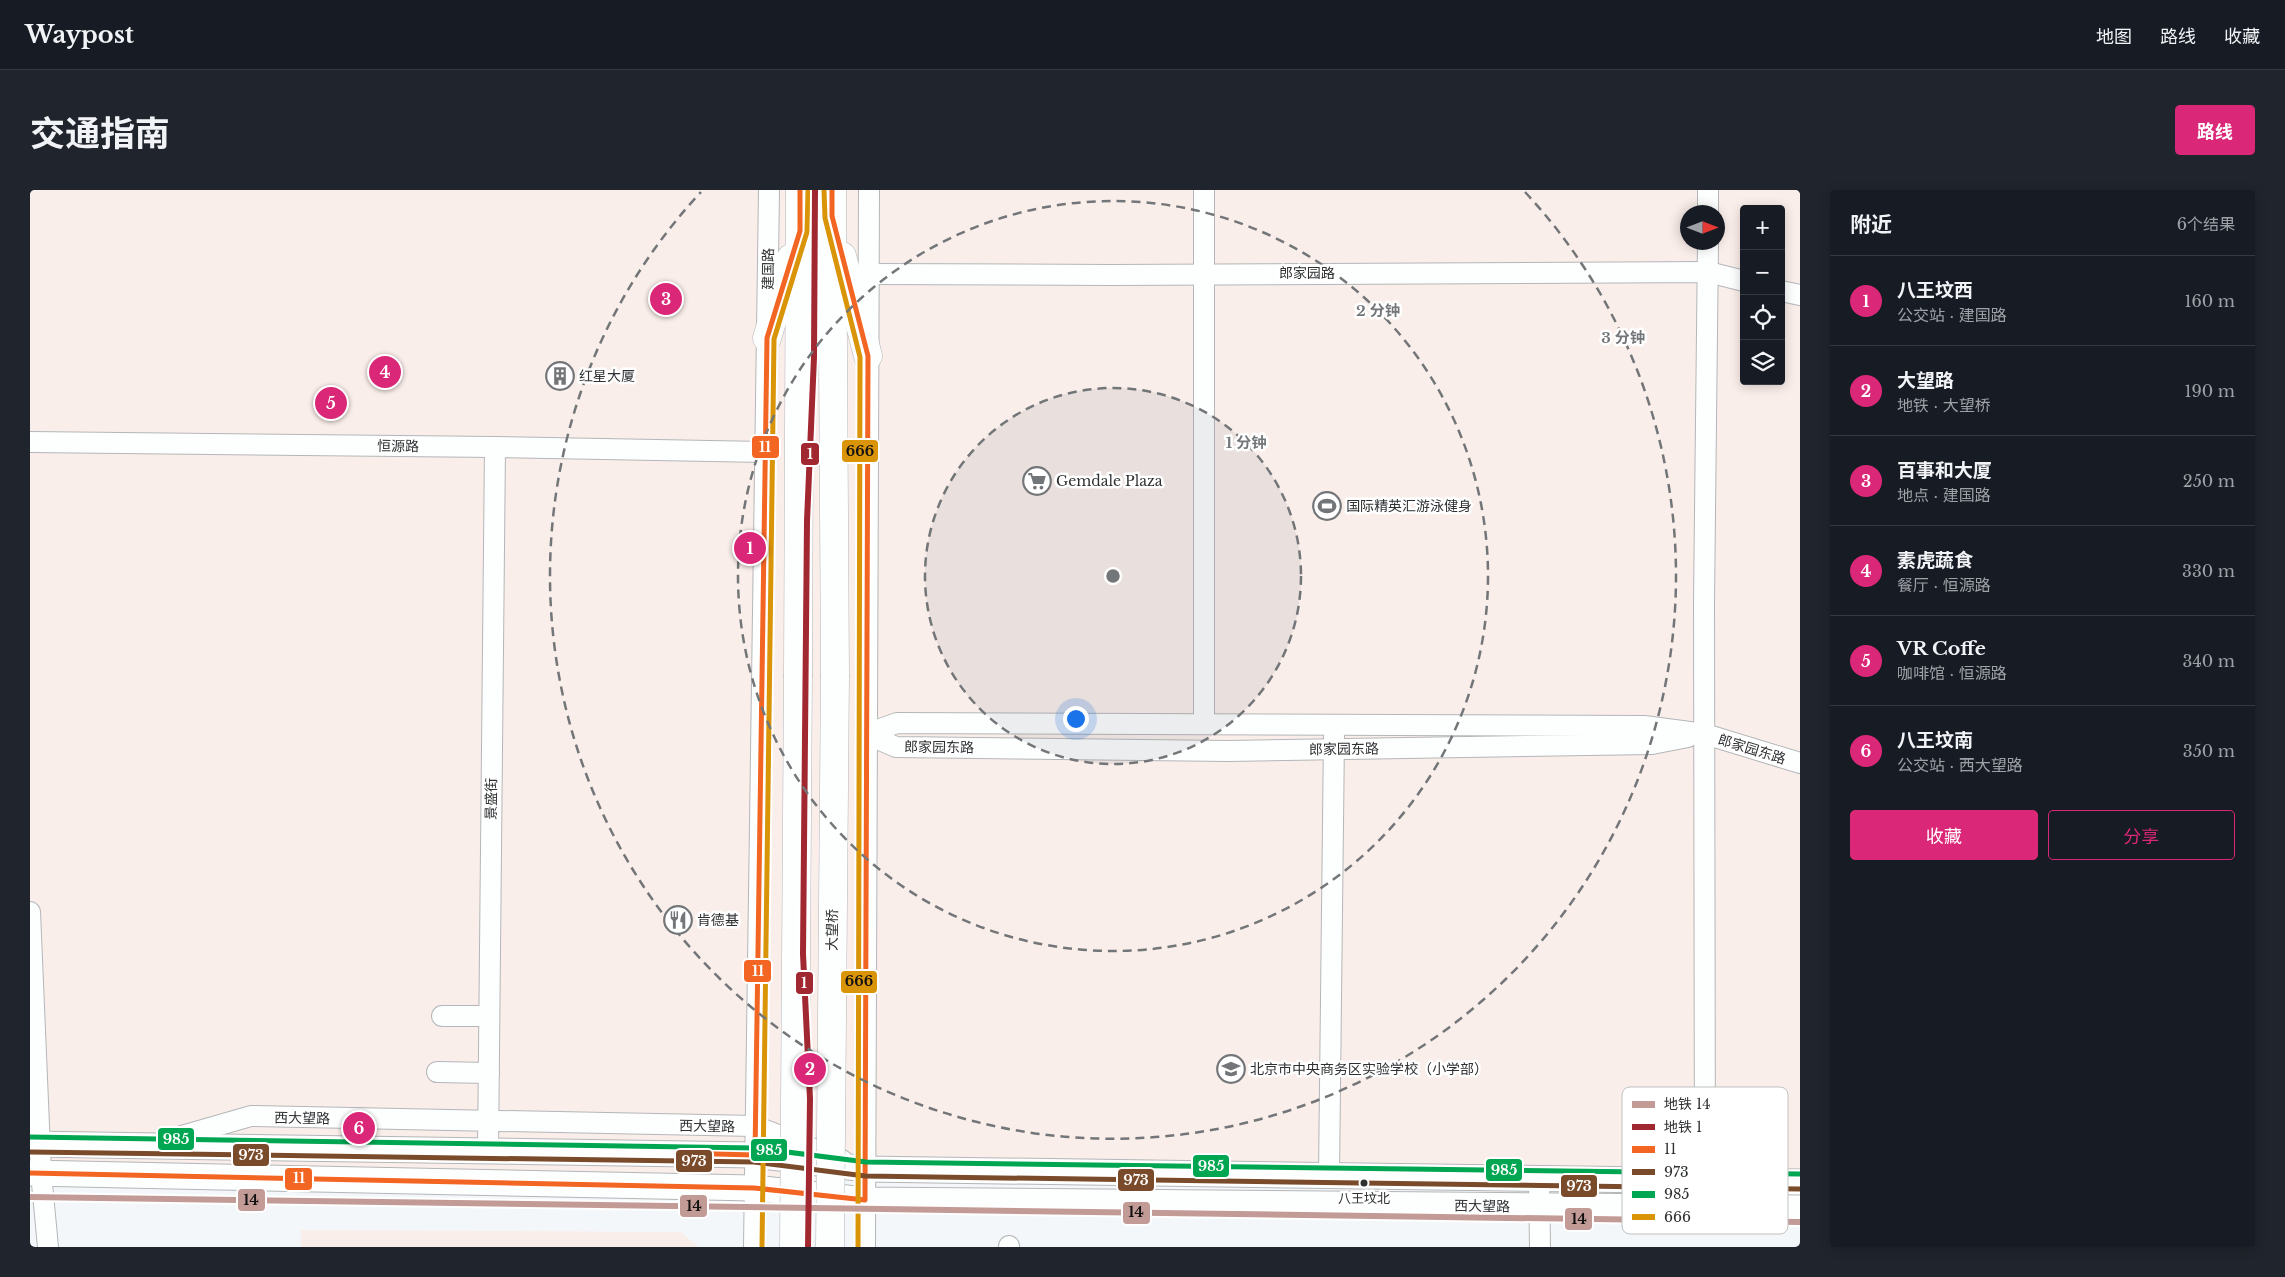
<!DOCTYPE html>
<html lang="zh">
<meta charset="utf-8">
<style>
body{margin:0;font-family:"Libre Baskerville","Noto Sans SC",serif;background:#20242c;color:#f1f3f6}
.controls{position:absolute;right:15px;top:15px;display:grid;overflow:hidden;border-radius:5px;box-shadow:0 2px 12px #0003}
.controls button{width:45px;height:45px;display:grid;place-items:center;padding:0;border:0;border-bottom:1px solid #363941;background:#171b24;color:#f1f3f6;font:25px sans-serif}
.compass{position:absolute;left:1650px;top:15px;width:45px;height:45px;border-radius:50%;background:#171b24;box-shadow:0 2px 12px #0003;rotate:90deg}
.you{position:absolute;left:1045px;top:528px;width:18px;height:18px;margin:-12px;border:4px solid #fff;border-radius:50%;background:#1a73e8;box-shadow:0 0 0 8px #1a73e833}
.badge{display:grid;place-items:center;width:32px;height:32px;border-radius:50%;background:#db2777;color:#fff;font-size:16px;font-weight:700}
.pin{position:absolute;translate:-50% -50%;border:2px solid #fff;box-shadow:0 1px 5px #0006}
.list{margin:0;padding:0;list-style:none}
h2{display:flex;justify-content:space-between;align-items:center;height:65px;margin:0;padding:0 20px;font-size:21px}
h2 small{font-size:16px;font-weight:400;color:#9ea1a6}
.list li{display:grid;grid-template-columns:32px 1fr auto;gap:15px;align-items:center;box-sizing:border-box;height:90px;padding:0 20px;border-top:1px solid #363941}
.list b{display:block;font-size:19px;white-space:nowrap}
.list p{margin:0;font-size:16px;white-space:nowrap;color:#9ea1a6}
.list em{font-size:16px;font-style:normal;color:#9ea1a6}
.actions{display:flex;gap:10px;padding:15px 20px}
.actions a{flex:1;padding:11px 0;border:1px solid #db2777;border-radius:5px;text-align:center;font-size:18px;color:#db2777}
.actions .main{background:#db2777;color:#fff}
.icon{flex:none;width:28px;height:28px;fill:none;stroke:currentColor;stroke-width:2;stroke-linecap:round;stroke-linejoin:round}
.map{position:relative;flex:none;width:1770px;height:1057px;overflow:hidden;border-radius:5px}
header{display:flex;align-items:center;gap:30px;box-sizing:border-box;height:70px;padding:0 25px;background:#171b24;border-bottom:1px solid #363941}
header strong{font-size:24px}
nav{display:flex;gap:28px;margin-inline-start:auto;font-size:18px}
.intro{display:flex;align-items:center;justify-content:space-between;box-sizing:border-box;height:120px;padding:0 30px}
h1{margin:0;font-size:35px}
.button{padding:12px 22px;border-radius:5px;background:#db2777;color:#fff;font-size:18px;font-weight:700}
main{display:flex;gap:30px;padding:0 30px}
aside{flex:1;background:#171b24;border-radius:5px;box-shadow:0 2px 12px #0003}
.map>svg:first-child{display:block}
</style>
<header>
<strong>Waypost</strong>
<nav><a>地图</a><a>路线</a><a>收藏</a></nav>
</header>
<div class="intro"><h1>交通指南</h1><a class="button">路线</a></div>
<main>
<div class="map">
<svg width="1770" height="1057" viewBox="0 0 1770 1057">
<rect width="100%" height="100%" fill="#f4f7fa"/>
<g fill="#faeeea" fill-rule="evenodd">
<path d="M0,0H1770V1003L800,989L11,983L0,818ZM1714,19H1751V191H1714ZM1658,22H1688V52H1658Z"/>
<path d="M271,1040L651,1042L669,1057H271Z"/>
</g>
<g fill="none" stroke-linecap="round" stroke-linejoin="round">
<defs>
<g id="minor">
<path d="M1174,0V534"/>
<path d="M1678,0V22"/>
<path d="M838,84L1081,85L1678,82L1714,91"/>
<path d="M1751,101L1770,105"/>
<path d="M0,252L465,257L735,262"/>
<path d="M836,544L867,533L1614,536L1675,544L1770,573"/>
<path d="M836,544L866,557L1198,561L1622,554L1658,547"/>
<path d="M0,722L11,983L18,1057"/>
<path d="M412,826H459"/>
<path d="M407,882L459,883"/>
<path d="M134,951L221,926L725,936L812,970"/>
<path d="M458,961L465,257"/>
<path d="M1299,985L1304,546"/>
<path d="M1509,988L1510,1057"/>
<path d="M1675,1005L1674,412L1678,52"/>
<path d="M724,1057L739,0"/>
<path d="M835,1057L839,0"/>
<path d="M979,1057V1056"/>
</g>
<g id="major">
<path d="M0,954L725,965L835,979L1770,992"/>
<path d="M0,983L724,998L835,1010L1770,1018"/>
</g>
<g id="highway">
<path d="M802,0L805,484"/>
<path d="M812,66L838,166"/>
<path d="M737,148L761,68"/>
<path d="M768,484L770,0"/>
</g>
</defs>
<use href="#minor" stroke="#b4b6b8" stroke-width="22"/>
<use href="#major" stroke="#b4b6b8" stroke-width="27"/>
<use href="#highway" stroke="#b4b6b8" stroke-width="29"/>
<use href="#minor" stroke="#fdfefe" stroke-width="20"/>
<use href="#major" stroke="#fdfefe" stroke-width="25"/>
<use href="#highway" stroke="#fdfefe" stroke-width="28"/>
<defs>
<g id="highway-bridge">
<path d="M764,1057L768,484"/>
<path d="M800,1057L805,484"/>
</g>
</defs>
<use href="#highway-bridge" stroke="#b4b6b8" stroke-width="29" stroke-linecap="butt"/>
<use href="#highway-bridge" stroke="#fdfefe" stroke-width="28"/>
<defs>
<g id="bus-1">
<path d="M647,963L725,965L737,148L770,41V0"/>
<path d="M0,983L724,998L835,1010L838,166L802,26V0"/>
</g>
<path id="bus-2" d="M0,962L724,972L835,986L1770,999"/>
<path id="bus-3" d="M0,947L725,958L836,972L1770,984"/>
<g id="bus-4">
<path d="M794,0L795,28L830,167L828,1057"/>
<path d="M732,1057L744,149L777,42L778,0"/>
</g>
</defs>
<use href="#bus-1" stroke="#fff" stroke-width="9"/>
<use href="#bus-2" stroke="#fff" stroke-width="9"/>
<use href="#bus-3" stroke="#fff" stroke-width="9"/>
<use href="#bus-4" stroke="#fff" stroke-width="9"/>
<use href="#bus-1" stroke="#f26522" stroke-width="5"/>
<use href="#bus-2" stroke="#7a4b2a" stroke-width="5"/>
<use href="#bus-3" stroke="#00a651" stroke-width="5"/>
<use href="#bus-4" stroke="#d99408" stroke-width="5"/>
<defs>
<path id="metro-1" d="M0,1007L1770,1032"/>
<path id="metro-2" d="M778,1057L780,909L773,764L777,331L784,167L785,0"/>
</defs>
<use href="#metro-1" stroke="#fff" stroke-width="10"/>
<use href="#metro-2" stroke="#fff" stroke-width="10"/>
<use href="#metro-1" stroke="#c39b96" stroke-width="6"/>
<use href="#metro-2" stroke="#a12830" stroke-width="6"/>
</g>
<circle cx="1083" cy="386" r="188" fill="#737678" fill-opacity=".12"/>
<g fill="none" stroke="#737678" stroke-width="2.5" stroke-dasharray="9 6">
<circle cx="1083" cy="386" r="188"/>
<circle cx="1083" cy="386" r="375"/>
<path d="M1495 2A563 563 0 1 1 671 2"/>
</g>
<defs>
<symbol id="building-ring" viewBox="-11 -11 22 22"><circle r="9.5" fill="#fff" stroke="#737678" stroke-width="1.5"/><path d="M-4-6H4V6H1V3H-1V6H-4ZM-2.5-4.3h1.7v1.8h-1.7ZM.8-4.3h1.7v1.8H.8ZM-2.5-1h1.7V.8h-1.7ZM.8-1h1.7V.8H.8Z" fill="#737678"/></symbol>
<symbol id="supermarket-ring" viewBox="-11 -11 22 22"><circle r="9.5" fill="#fff" stroke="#737678" stroke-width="1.5"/><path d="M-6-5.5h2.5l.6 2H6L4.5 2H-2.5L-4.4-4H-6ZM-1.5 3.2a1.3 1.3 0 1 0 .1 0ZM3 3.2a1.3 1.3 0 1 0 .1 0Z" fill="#737678"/></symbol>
<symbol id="stadium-ring" viewBox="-11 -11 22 22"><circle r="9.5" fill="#fff" stroke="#737678" stroke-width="1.5"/><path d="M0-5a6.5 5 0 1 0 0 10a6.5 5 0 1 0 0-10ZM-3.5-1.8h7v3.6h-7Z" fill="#737678"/></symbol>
<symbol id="restaurant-ring" viewBox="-11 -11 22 22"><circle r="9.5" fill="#fff" stroke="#737678" stroke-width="1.5"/><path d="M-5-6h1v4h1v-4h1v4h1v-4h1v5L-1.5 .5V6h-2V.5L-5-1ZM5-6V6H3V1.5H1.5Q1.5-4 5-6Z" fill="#737678"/></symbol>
<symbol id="school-ring" viewBox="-11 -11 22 22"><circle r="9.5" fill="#fff" stroke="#737678" stroke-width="1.5"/><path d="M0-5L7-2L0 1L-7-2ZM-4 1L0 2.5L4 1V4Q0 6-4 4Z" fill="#737678"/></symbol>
</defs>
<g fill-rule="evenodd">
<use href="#building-ring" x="514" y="170" width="32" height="32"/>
<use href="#supermarket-ring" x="991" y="275" width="32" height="32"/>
<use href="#stadium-ring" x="1281" y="300" width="32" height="32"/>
<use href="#restaurant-ring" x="632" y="714" width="32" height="32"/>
<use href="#school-ring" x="1185" y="863" width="32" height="32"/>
</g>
<circle fill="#2e3032" stroke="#fff" stroke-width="2" cx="1334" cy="993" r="4.5"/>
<g text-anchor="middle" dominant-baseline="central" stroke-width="5" stroke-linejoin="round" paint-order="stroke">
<g font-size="13" fill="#2e3032" stroke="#fff">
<text x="1334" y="1008">八王坟北</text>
</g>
<g font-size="14" fill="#2e3032" stroke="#fff">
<text transform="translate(738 79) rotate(-89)">建国路</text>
<text x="1277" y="83">郎家园路</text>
<text transform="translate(368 256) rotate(1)">恒源路</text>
<text transform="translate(909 557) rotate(1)">郎家园东路</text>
<text transform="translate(1314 559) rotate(-1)">郎家园东路</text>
<text transform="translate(1722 559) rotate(17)">郎家园东路</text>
<text transform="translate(461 609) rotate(-89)">景盛街</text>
<text transform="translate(802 740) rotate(-89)">大望桥</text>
<text transform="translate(272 928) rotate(1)">西大望路</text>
<text transform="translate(677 936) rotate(1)">西大望路</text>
<text transform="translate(1452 1016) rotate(1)">西大望路</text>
</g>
<g font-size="14" fill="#2e3032" stroke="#fff" text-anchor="start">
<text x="549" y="186">红星大厦</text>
<text x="1026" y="291">Gemdale Plaza</text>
<text x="1316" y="316">国际精英汇游泳健身</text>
<text x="667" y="730">肯德基</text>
<text x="1220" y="879">北京市中央商务区实验学校（小学部）</text>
</g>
</g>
<rect x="1592" y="897" width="166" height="147" rx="8" fill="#fff" stroke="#c0c1c2" stroke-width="1"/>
<rect x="1602" y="911" width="23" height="7" fill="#c39b96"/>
<rect x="1602" y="934" width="23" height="6" fill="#a12830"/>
<rect x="1602" y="956" width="23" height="7" fill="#f26522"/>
<rect x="1602" y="979" width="23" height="6" fill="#7a4b2a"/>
<rect x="1602" y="1001" width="23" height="7" fill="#00a651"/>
<rect x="1602" y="1024" width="23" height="6" fill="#d99408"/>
<g font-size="14" fill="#2e3032">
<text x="1634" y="919">地铁 14</text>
<text x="1634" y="942">地铁 1</text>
<text x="1634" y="964">11</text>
<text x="1634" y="987">973</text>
<text x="1634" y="1009">985</text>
<text x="1634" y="1032">666</text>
</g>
<circle cx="1083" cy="386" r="8" fill="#737678" stroke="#fff" stroke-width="2.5"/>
<g font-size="15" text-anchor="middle" font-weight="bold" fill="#737678" stroke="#fff" stroke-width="5" stroke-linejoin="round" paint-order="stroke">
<text x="1348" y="126">2 分钟</text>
<text x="1593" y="153">3 分钟</text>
<text x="1216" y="258">1 分钟</text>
</g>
<g stroke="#fff" stroke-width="2">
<rect x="721" y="245" width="29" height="24" rx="5" fill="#f26522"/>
<rect x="811" y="249" width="38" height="24" rx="5" fill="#d99408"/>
<rect x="770" y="252" width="20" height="24" rx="5" fill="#a12830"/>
<rect x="713" y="769" width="29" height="24" rx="5" fill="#f26522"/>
<rect x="810" y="780" width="38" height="24" rx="5" fill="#d99408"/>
<rect x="765" y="781" width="19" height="24" rx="5" fill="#a12830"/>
<rect x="127" y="937" width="38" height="24" rx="5" fill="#00a651"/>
<rect x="720" y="948" width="38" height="24" rx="5" fill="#00a651"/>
<rect x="202" y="953" width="38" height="24" rx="5" fill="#7a4b2a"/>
<rect x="645" y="959" width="38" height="24" rx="5" fill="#7a4b2a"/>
<rect x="1162" y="964" width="38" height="24" rx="5" fill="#00a651"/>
<rect x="1455" y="968" width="38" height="24" rx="5" fill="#00a651"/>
<rect x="254" y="977" width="29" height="24" rx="5" fill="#f26522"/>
<rect x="1087" y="978" width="38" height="24" rx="5" fill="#7a4b2a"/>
<rect x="1530" y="984" width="38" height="24" rx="5" fill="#7a4b2a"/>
<rect x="207" y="998" width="29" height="24" rx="5" fill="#c39b96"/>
<rect x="649" y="1004" width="29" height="24" rx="5" fill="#c39b96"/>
<rect x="1092" y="1011" width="29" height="24" rx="5" fill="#c39b96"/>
<rect x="1534" y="1017" width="29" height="24" rx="5" fill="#c39b96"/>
</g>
<g font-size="14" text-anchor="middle" font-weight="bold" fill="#fff">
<text x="735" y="262">11</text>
<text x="780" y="269">1</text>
<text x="728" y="786">11</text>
<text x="774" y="798">1</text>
<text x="146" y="954">985</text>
<text x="739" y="965">985</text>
<text x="221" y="970">973</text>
<text x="664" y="976">973</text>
<text x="1181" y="981">985</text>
<text x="1474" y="985">985</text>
<text x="269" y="993">11</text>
<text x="1106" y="995">973</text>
<text x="1549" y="1001">973</text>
</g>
<g font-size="14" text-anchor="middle" font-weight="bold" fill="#111">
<text x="830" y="266">666</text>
<text x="829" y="796">666</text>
<text x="221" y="1015">14</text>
<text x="664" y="1021">14</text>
<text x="1106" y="1027">14</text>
<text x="1549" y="1034">14</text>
</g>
</svg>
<div class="controls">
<button>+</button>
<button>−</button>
<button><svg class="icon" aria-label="locate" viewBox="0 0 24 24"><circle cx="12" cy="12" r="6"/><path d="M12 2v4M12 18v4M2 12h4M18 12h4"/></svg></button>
<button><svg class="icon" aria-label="layers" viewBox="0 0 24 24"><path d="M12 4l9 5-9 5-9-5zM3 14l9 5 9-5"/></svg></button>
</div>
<svg class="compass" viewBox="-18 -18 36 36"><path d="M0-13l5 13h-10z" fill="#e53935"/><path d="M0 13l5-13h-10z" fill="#9ea1a6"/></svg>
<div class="you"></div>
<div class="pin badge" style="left:720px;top:358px">1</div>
<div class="pin badge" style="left:780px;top:879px">2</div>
<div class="pin badge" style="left:636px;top:109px">3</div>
<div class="pin badge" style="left:355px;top:182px">4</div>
<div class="pin badge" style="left:301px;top:213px">5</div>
<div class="pin badge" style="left:329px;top:938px">6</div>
</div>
<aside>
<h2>附近<small>6个结果</small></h2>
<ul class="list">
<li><span class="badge">1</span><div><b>八王坟西</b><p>公交站 · 建国路</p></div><em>160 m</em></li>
<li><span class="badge">2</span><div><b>大望路</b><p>地铁 · 大望桥</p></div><em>190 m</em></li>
<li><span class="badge">3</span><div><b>百事和大厦</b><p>地点 · 建国路</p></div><em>250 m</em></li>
<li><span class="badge">4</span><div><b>素虎蔬食</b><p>餐厅 · 恒源路</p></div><em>330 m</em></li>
<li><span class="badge">5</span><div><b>VR Coffe</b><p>咖啡馆 · 恒源路</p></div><em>340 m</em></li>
<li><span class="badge">6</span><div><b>八王坟南</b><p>公交站 · 西大望路</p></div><em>350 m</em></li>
</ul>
<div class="actions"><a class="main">收藏</a><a>分享</a></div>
</aside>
</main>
